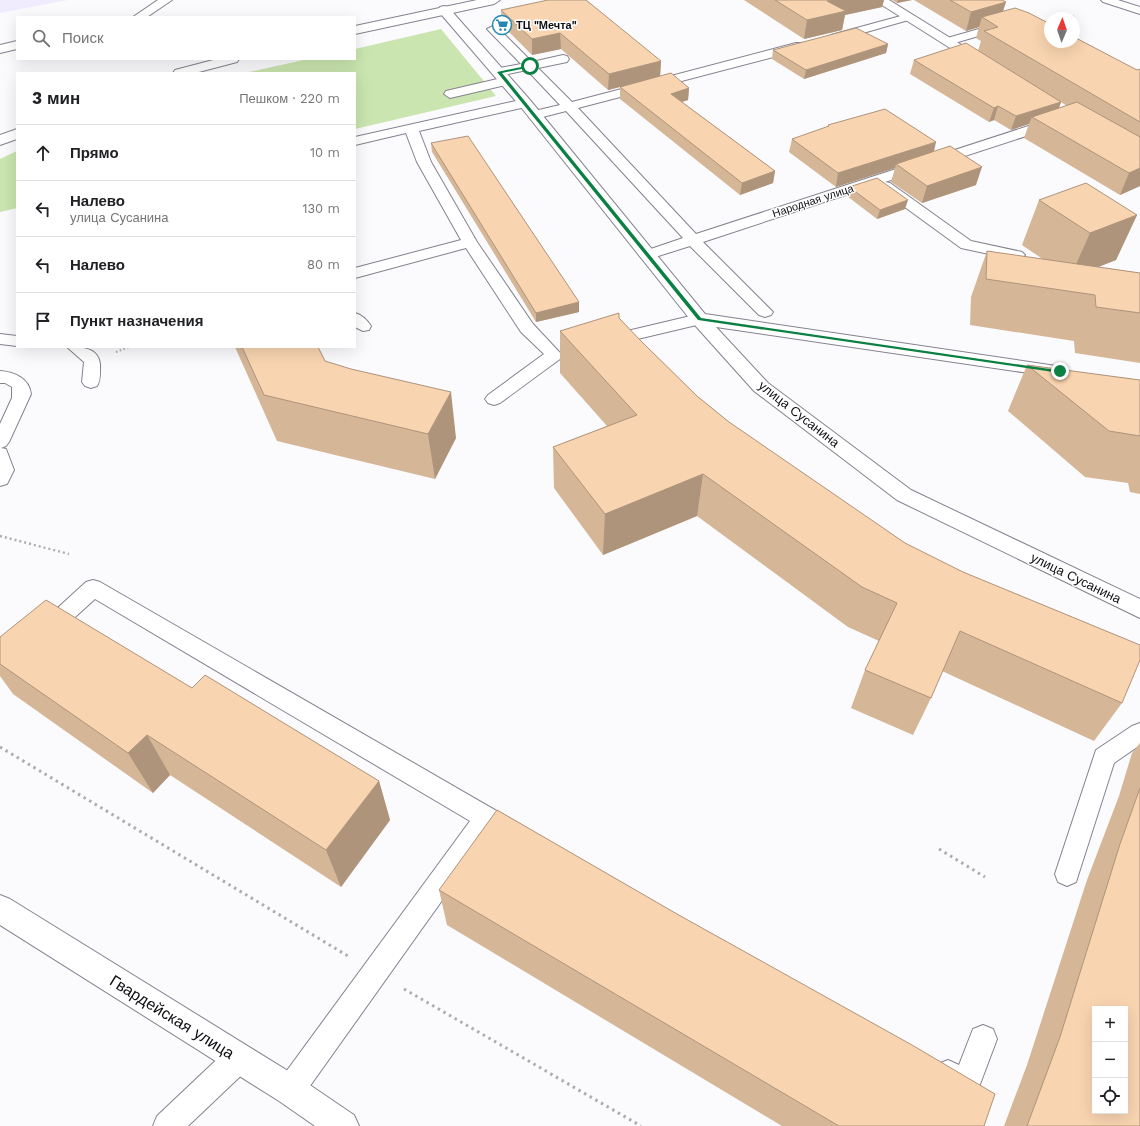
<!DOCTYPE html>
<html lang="ru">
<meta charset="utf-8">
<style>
body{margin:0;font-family:"Work Sans",sans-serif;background:#f6f6f6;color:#202124}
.controls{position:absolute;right:12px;bottom:12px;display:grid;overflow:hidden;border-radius:0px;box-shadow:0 4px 16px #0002}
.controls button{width:36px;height:36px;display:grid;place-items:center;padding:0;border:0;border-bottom:1px solid #e0e0e0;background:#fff;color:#202124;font:20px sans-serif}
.compass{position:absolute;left:1044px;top:12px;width:36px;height:36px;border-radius:50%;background:#fff;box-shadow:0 4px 16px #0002;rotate:2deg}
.stop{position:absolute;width:12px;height:12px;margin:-9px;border:3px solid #0b8043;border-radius:50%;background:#fff}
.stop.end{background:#0b8043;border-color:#fff;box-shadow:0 1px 4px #0008}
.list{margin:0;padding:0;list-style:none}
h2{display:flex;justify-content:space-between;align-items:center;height:52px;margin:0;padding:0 16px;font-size:17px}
h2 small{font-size:13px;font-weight:400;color:#757577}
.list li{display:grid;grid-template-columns:26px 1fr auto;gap:12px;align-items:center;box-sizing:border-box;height:56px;padding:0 16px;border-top:1px solid #e0e0e0}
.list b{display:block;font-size:15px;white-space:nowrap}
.list p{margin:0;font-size:13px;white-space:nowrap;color:#757577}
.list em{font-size:13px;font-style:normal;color:#757577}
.icon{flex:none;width:22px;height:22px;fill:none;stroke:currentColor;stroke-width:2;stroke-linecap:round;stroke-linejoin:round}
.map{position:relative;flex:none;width:1140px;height:1126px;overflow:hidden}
.search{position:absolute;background:#fff;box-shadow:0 4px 16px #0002;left:16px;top:16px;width:340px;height:44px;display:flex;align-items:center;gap:10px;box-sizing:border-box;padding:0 14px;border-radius:0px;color:#757577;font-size:15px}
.panel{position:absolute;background:#fff;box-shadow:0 4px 16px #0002;left:16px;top:72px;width:340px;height:276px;border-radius:0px}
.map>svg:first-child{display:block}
</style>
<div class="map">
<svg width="1140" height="1126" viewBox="0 0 1140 1126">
<rect width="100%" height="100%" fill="#fbfafd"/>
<path fill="#f0ecfd" d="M0,0H68L0,13Z"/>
<g fill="#cae5af">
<path d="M441,29L496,96L355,129V73H245L308,59H355V49Z"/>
<path d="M17,151V208L0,212V159Z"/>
</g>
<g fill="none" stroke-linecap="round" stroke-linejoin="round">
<defs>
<g id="service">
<path d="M158,0H172L147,17H133Z"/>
<path d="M1101,0H1118L1140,7V14L1103,2Z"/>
<path d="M908,14L914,17L912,19L835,41L829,37L831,35Z"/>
<path d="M1010,20L1050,35V42H1052L1046,41L1009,27L948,45L942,41L944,39Z"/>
<path d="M493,26L497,27L532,62L563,55L567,56L569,59L567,62L538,68L572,102L796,43H804L806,46L804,49L578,108L696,234L1047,120H1057L1059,123L1057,126L885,182L890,183L971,241L1022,252L1025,255L1022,258L1017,260L961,248L880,189L878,186L879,184L703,242L773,312L771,315L765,317L759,315L690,246L652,258H642L639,255L642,252L683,238L566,111L535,119L530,118L529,115L530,112L560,105L527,70L499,76L495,75L493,72L495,69L521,64L489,31L487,29Z"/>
<path d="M17,41V49L0,53V45Z"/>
<path d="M506,77L512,81L510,84L450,98L444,94L446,91Z"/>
<path d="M525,99L531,103L530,106L419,131L431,162L477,242L533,324L562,355L560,359L500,403L494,405L488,403L485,399L488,395L544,354L521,332L466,248L355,278V268L461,240L417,162L406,133L355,145V137Z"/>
<path d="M355,313C362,315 367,320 371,326L369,330L363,331L355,327Z"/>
<path d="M699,314L705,315L707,319L705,323L608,346L602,345L600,341L602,337Z"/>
<path d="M0,334L17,336V346L0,344Z"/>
<path d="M67,347C85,347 102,348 100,371C100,377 100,381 97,386L91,388L85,386L82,382L84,362Z"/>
<path d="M0,371C14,372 29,378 31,394L9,442L6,446L1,448L6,449L14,470L7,484L0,486V424L12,398V387L5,383H0Z"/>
<path d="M93,580L100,582L521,825L524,833L521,841L512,844L490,833L300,1100L290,1104L280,1100L276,1090L280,1080L470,821L95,599L53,637L46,640L39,637L35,631L39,625L86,582Z"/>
<path d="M1140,723V745L1114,763L1076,882L1067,886L1058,882L1055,874L1096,750L1132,726Z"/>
<path d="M983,1025L993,1029L997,1039L976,1095L966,1099L938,1084L934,1074L938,1064L948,1060L959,1065L973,1029Z"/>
<path d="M239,1044L249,1048L253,1058L249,1068L188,1126H153L157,1116L229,1048Z"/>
</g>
<g id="minor">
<path d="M874,0H889L989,62L987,65H977Z"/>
<path d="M444,6L448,7L530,100L705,314L1063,367L1065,371L1063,375L1056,377L716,327L768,383L911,490L1140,599V618L897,500L754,391L693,323L520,106L440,13L438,10L440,7Z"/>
</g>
<g id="secondary">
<path d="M477,0H500L494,4L355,34V26Z"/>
<path d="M217,59H239L237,62L195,73H173L175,70Z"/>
<path d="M17,129V139L0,145V135Z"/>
</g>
<path id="primary" d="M0,895L10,899L301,1079L354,1115L359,1126H315L279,1101L0,925Z"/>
</defs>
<use href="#service" stroke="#85828f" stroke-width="2"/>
<use href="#minor" stroke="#85828f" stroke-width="2"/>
<use href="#secondary" stroke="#85828f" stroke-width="2"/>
<use href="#primary" stroke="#85828f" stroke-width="2"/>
<path stroke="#adacb0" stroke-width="1.5" stroke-dasharray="1.5 2" stroke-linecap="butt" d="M1070,18L1074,16"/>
<path stroke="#adacb0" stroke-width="2" stroke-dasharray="1.5 2.5" stroke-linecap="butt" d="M116,352L129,347"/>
<path stroke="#adacb0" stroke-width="2.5" stroke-dasharray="2 3" stroke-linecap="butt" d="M0,536L69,554"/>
<g stroke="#adacb0" stroke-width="3" stroke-dasharray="2.5 4" stroke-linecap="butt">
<path d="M0,747L348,956"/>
<path d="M939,849L985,877"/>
<path d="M404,989L641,1126"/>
</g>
<use href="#service" fill="#fff" fill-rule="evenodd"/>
<use href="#minor" fill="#fff" fill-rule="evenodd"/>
<use href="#secondary" fill="#fff" fill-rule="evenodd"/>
<use href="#primary" fill="#fff" fill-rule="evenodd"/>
</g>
<g fill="#d5b697" fill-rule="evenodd">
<path d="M744,0H884L882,7L845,15L842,30L804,39Z"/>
<path d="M892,0H912L897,3Z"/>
<path d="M914,0H1002L1003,12L1137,70L1140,69V186L1120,195L1024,138L1029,124L1011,130L994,120L989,122L910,74L914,60L978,51L981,41L976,38L979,27L966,31ZM1061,102L1067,106L1059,108Z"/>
<path d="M501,10L661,61L660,76L689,88L688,100L682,102L775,171L773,183L740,195L620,99V87L646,80L608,90L561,49L532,55L502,25Z"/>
<path d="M888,44L886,53L804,79L772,59L773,50Z"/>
<path d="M828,125L934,152L976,185L922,203L891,182L895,168L836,187L789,152L792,139L827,127Z"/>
<path d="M431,143L579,312L536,322L432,152Z"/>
<path d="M849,187L905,209L877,219L847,196Z"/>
<path d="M1039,200L1137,215L1116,260L1098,267L1140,273V363L1075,353L1074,341L970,325L971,297L987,251L1044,260L1022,245Z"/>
<path d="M619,318L642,342L697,396L729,422L1122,703L1094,741L942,671L931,698L913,735L851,708L865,670L879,641L848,627L697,516L603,555L554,488L553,447L607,426L560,373V331Z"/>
<path d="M235,347H318L325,361L456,438L435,479L277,441Z"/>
<path d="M1027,365L1140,380V494L1130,492L1128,483L1085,477L1008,411Z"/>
<path d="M0,637L192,688L379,781L390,820L341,887L170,775L153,793L13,694L0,676Z"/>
<path d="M1140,743V1126H1004L1027,1065L1087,880L1119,796L1132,753Z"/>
<path d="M439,890L984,1126H782L447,925Z"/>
</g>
<g fill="#ae947b">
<path d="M832,0H884L882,7L845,15L842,30L804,39L807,20L827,1Z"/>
<path d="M898,0H912L897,3Z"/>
<path d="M1006,2L1000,21L982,17L979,27L966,31L971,12Z"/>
<path d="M560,33L561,49L532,55V39Z"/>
<path d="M888,44L886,53L804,79L806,70Z"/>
<path d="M661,61L660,77L608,90L609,74Z"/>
<path d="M689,88L688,100L671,105V94Z"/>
<path d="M1061,102L1056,116L1032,117L1029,124L1011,130L1016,116Z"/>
<path d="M998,106L994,120L989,122L994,108Z"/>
<path d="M936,142L933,156L896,164L895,168L836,187L838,173Z"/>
<path d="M982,167L976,185L922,203L927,186Z"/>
<path d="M1140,168V186L1120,195L1129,173Z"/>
<path d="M775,171L773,183L740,195L742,183Z"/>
<path d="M908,200L905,209L877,219L880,210Z"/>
<path d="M1137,215L1116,260L1070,278L1090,233Z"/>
<path d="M579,302V312L536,322V313Z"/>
<path d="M451,392L456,438L435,479L428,434Z"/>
<path d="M703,474L697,516L603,555L605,514Z"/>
<path d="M147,735L170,775L153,793L128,753Z"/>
<path d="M379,781L390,820L341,887L326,850Z"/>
</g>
<g fill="#f8d4b0" stroke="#ae947b" fill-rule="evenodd">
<path d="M548,0H586L661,61L609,74L560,33L532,39L501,10Z"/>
<path d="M775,0H832L827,1L846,11L807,20Z"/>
<path d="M950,0H1002L1006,2L971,12Z"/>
<path d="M1015,8L1029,13L1050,24V42H1074V37L1137,70L1140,69V122L984,31L998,27L982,17Z"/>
<path d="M856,28L888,44L806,70L773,50Z"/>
<path d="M966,43L1061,102L1016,116L998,106L994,108L914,60Z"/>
<path d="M671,73L689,88L671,94L775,171L742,183L620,87Z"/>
<path d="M1077,102L1140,137V168L1129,173L1032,117Z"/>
<path d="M885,109L936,142L838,173L792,139L829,126L828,125Z"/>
<path d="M468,136L579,302L536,313L431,143Z"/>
<path d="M950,146L982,167L927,186L896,164Z"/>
<path d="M877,178L908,200L880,210L849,187Z"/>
<path d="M1086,183L1137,215L1090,233L1039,200Z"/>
<path d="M987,251L1140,273V313L1096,307L1095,295L986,279Z"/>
<path d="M619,313V318L642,342L697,396L729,422L905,543L963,572L1140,645V660L1122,703L960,631L931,698L865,670L897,603L862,587L703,474L605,514L553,447L637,415L560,331Z"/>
<path d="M242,347H318L325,361L351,369L451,392L428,434L264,395Z"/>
<path d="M1027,365L1140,380V436L1109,431Z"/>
<path d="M46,600L192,688L205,675L379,781L326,850L147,735L128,753L0,664V637Z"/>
<path d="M1140,788V1126H1027L1060,1037L1120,844ZM1095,1009H1125V1111H1095Z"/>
<path d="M497,810L677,914L912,1045L995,1094L984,1126H839L439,890Z"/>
</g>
<path fill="#0b8043" d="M531,65V67L502,73L701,318L1063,371L1060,373L698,320L497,72Z"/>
<defs>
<symbol id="supermarket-ring" viewBox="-11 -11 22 22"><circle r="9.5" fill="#fff" stroke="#2487b1" stroke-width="1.5"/><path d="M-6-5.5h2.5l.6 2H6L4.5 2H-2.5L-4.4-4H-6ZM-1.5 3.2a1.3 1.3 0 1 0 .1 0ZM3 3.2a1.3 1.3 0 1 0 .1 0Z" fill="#2487b1"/></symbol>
</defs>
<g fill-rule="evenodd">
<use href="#supermarket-ring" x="491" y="14" width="22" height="22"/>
</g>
<g text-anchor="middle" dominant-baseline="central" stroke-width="3" stroke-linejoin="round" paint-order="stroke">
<g font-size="11" font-weight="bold" fill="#0f0e13" stroke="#fff" text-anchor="start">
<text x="516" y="25">ТЦ "Мечта"</text>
</g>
<g font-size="11" fill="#0f0e13" stroke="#fff">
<text transform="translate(813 201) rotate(-18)">Народная улица</text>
</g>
<g font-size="13" fill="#0f0e13" stroke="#fff">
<text transform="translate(799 414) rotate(38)">улица Сусанина</text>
<text transform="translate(1076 578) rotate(26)">улица Сусанина</text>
</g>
<g font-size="16" fill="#0f0e13" stroke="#fff">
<text transform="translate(172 1017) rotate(32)">Гвардейская улица</text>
</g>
</g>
</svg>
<div class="controls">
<button>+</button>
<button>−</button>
<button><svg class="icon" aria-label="locate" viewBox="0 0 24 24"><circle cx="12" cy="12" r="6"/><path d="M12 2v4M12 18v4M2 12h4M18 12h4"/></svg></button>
</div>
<svg class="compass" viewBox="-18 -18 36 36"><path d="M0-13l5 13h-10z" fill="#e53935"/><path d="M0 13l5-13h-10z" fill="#757577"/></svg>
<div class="stop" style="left:530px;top:66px"></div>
<div class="stop end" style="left:1060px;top:371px"></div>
<div class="search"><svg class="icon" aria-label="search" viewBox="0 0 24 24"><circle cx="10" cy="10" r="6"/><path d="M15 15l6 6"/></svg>Поиск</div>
<section class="panel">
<h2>3 мин<small>Пешком · 220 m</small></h2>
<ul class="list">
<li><svg class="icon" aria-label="ahead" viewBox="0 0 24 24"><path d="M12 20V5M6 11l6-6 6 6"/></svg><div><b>Прямо</b></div><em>10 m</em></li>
<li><svg class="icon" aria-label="left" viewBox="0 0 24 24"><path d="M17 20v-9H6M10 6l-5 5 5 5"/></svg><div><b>Налево</b><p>улица Сусанина</p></div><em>130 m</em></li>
<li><svg class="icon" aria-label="left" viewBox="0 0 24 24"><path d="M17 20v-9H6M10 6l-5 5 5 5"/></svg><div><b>Налево</b></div><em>80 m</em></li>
<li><svg class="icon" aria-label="arrive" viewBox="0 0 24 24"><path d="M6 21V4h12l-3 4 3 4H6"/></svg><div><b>Пункт назначения</b></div></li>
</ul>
</section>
</div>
